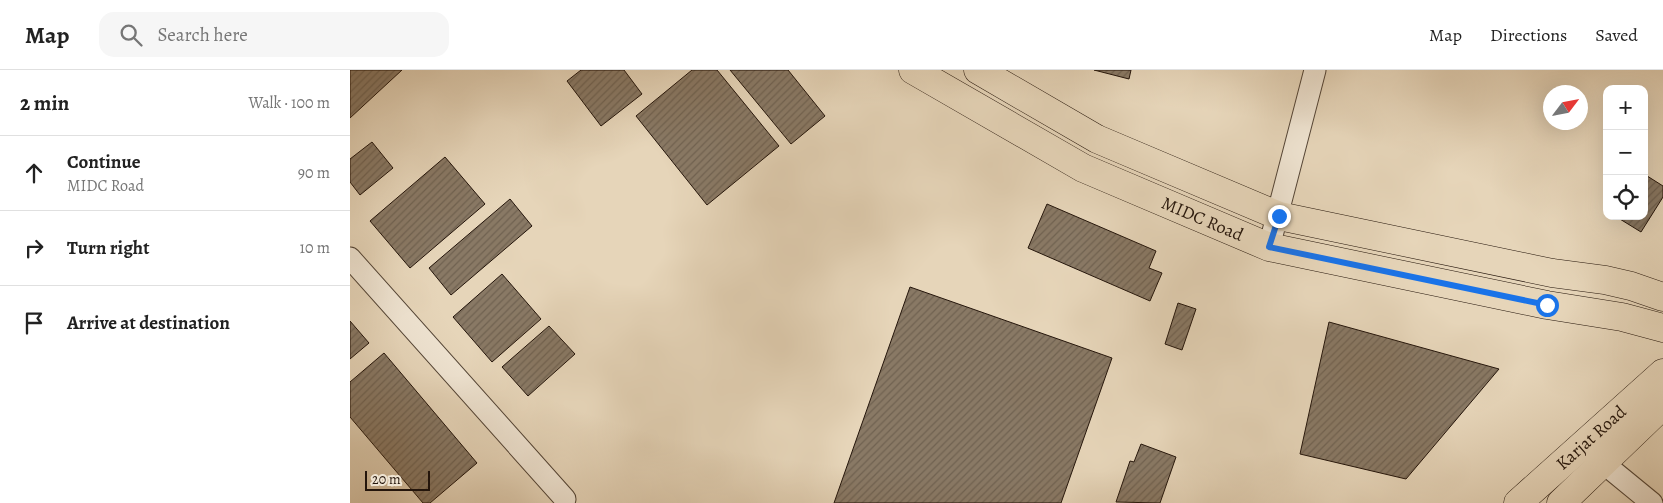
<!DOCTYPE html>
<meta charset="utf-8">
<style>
body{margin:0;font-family:Alegreya,serif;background:#f6f6f6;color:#222}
.controls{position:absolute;right:15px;top:15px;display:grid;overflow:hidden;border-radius:10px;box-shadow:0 5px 20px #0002}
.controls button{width:45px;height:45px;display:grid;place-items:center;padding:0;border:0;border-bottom:1px solid #e0e0e0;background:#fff;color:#222;font:25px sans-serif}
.compass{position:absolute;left:1193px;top:15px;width:45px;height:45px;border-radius:50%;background:#fff;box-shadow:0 5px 20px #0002;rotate:58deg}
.scale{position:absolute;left:15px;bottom:12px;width:65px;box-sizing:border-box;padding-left:5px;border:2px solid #24150b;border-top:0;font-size:14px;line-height:18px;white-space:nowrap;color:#24150b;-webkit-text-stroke:4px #efe4d2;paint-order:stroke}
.stop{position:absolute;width:15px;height:15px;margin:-11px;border:4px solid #1a73e8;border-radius:50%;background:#fff}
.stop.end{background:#1a73e8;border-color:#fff;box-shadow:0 1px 5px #0008}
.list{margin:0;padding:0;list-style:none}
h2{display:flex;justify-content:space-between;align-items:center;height:65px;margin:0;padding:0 20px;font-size:21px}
h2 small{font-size:16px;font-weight:400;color:#767676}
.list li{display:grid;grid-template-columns:32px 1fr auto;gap:15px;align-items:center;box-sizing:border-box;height:75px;padding:0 20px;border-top:1px solid #e0e0e0}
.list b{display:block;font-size:19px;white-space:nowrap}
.list p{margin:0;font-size:16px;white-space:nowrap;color:#767676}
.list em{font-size:16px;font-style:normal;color:#767676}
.icon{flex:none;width:28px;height:28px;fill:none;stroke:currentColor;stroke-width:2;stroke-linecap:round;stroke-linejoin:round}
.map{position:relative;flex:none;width:1313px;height:433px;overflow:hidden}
header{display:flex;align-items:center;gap:30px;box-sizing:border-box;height:70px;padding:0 25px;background:#fff;border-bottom:1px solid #e0e0e0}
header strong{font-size:24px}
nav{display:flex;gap:28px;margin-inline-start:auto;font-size:18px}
.search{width:350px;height:45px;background:#f6f6f6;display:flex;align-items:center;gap:12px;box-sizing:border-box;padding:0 18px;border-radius:15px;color:#767676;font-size:19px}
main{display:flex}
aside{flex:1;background:#fff}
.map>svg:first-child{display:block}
</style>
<header>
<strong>Map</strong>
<div class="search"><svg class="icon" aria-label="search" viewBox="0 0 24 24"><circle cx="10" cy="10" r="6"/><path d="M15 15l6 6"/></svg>Search here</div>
<nav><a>Map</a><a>Directions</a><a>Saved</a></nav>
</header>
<main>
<aside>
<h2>2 min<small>Walk · 100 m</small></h2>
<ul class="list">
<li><svg class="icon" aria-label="ahead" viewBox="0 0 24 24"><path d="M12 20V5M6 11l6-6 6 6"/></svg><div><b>Continue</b><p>MIDC Road</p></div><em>90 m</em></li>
<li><svg class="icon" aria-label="right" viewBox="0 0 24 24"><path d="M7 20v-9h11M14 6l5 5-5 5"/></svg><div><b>Turn right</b></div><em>10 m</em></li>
<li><svg class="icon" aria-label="arrive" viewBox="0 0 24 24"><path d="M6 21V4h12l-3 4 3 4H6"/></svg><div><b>Arrive at destination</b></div></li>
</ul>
</aside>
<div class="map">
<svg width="1313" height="433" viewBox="0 0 1313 433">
<defs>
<pattern id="building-hatch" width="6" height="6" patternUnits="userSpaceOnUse" patternTransform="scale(1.25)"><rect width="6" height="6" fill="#897965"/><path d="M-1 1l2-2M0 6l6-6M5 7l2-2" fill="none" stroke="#706251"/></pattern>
</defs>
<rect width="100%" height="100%" fill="#e6d5b9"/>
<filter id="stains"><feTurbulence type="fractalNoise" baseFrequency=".004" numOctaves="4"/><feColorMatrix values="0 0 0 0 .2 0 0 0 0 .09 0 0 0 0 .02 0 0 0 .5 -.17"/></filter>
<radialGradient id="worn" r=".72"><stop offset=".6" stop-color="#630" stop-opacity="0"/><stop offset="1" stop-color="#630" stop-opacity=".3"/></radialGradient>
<g fill="url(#building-hatch)" stroke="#24150b">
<path d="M0,0H52L0,48Z"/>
<path d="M231,0H274L292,24L251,56L217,11Z"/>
<path d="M342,0H367L429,76L357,135L286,46Z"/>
<path d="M380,0H438L475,46L441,74Z"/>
<path d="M744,0H781L779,9Z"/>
<path d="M22,72L43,98L10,125L0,112V89Z"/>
<path d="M95,87L135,134L60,198L20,151Z"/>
<path d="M1294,104L1313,116V127L1291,162L1265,146H1294Z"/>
<path d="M160,129L182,156L101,225L79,198Z"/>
<path d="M697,134L806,181L799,198L812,203L800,231L678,178Z"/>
<path d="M152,204L191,249L142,292L103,247Z"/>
<path d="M560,217L762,288L711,433H484Z"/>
<path d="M828,233L846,239L832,280L815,274Z"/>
<path d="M0,251L19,273L0,289Z"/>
<path d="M979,252L1149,299L1056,409L950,384Z"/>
<path d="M199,256L225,284L178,326L152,297Z"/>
<path d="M34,283L127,393L80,433H73L0,347V312Z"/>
<path d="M791,374L826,387L810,433L766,432L780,391L784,392Z"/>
</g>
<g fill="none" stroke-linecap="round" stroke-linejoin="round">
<defs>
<g id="minor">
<path d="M919,177L965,0"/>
<path d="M0,188L215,429"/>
<path d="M1241,383L1302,433"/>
</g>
<g id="primary">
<path id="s1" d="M563,0L733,98L919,177L1197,235L1272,247L1313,258"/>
<path d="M628,0L747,69L929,146L1202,203L1255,210L1281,216L1313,227"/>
<path id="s2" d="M1168,433L1313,303"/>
<path d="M1211,433L1313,335"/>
</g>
</defs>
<use href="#minor" stroke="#544536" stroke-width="23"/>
<use href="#primary" stroke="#24150b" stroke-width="29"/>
<use href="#minor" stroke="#efe4d2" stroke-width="21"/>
<use href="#primary" stroke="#e6d5b9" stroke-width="28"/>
</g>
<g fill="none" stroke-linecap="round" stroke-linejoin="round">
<path stroke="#1a73e8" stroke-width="6" d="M929,146L919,177L1197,235"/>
</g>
<g text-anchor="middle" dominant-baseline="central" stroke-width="5" stroke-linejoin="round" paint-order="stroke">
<g font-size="18" fill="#24150b" stroke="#efe4d2">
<text stroke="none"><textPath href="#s1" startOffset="326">MIDC Road</textPath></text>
<text stroke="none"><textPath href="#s2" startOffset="98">Karjat Road</textPath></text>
</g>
</g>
<rect width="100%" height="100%" filter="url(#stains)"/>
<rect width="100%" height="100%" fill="url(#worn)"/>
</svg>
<div class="controls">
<button>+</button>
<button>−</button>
<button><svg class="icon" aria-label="locate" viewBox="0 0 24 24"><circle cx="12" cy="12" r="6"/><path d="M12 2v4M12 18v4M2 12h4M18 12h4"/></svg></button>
</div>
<svg class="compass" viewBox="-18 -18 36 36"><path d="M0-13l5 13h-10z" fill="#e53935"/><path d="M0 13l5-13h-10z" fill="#767676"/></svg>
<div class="scale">20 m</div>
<div class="stop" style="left:1197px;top:235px"></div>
<div class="stop end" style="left:929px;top:146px"></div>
</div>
</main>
